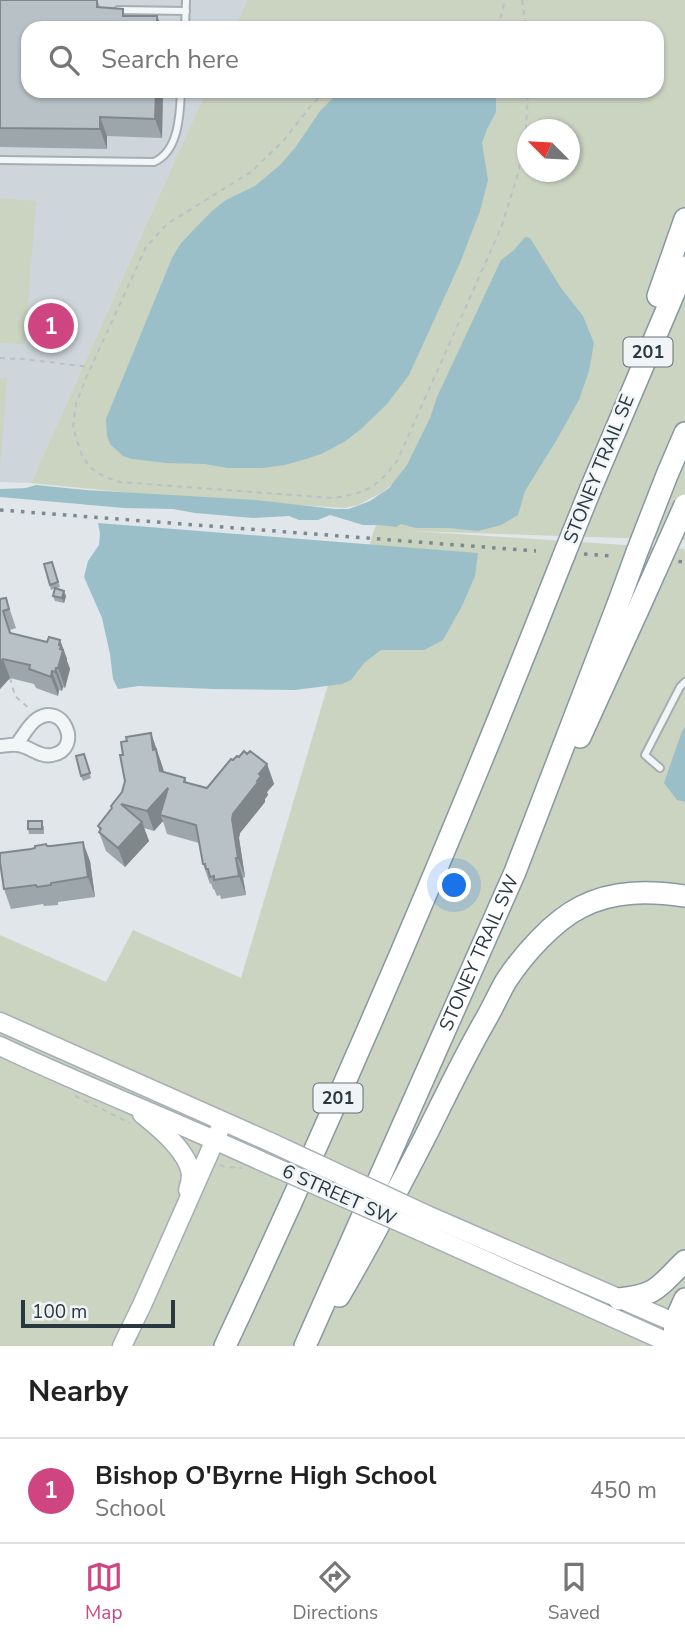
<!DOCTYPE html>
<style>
body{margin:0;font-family:"Nunito Sans",sans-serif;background:#f6f6f6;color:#222}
.compass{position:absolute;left:517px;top:119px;width:63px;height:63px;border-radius:50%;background:#fff;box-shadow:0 2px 5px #0004;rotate:294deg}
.scale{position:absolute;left:21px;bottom:18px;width:154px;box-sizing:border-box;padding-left:7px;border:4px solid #293841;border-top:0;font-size:19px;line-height:24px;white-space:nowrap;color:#293841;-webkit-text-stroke:5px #f0f4f6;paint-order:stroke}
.you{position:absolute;left:455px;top:886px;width:24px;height:24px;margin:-18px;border:5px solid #fff;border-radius:50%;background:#1a73e8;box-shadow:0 0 0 10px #1a73e833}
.badge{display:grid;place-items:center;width:46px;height:46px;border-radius:50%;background:#ce4581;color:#fff;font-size:23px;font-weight:700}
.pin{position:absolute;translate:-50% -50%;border:4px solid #fff;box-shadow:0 2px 7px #0006}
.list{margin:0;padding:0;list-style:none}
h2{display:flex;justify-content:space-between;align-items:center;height:91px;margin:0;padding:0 28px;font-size:30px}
h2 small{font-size:23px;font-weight:400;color:#767676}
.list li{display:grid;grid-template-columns:46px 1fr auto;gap:21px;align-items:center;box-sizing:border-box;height:105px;padding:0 28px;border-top:2px solid #e0e0e0}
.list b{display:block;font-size:26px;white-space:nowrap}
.list p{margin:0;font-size:23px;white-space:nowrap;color:#767676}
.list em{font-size:23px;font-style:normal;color:#767676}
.icon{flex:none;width:38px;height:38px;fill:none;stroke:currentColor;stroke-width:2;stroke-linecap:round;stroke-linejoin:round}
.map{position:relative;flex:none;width:685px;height:1346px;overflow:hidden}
.search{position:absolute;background:#fff;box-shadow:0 2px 5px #0004;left:21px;right:21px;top:21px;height:77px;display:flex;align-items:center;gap:18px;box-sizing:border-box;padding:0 24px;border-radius:21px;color:#767676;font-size:26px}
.sheet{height:196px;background:#fff}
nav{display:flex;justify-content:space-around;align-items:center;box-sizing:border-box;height:98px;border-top:2px solid #e0e0e0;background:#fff;font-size:19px;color:#767676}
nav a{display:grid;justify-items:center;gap:4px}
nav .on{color:#ce4581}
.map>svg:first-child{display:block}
</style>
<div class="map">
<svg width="685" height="1346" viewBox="0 0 685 1346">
<rect width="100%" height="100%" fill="#e0e6e9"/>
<path fill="#ced6db" d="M0,0H247L235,28H28V91H206L31,483L0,482Z"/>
<g fill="#cbd3c1" fill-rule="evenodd">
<path d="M247,0H685V540L411,531L685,549V1346H0V935L106,982L133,930L241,978L374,530L396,481L381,493L358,505L344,508L152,495L31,483L206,91H657V28H235ZM528,130H570V172H528Z"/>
<path d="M0,198L36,201L25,344L0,343Z"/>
<path d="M0,378H7L0,467Z"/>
</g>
<g fill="#9bbfc9">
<path d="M340,91H496V112L487,129L482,143L488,180L480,211L460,263L409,375L387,404L360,430L344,442L321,454L306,459L285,465L262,468H228L205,464L167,463L132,459L123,456L110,444L107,436L106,419L172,258L181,243L212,211L226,200L255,186L280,165L295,148L320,111Z"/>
<path d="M525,237L530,238L561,288L583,316L594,343L589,371L579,400L556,441L525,491L518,515L501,525L478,531L449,528H416L401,524L396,527L378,525H363L330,515L318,520H299L289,516L253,518L195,513L173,509L124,508L0,497V489L26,488L36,485L86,490L256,500L335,509H349L370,501L389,488L407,465L430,418L437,397L501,260L514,250Z"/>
<path d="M98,523L478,553L475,576L462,606L443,640L424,650H381L364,663L351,680L342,684L295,690L214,689L139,686L118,689L113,679L110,654L102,618L84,577L88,561L99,545L100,533Z"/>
<path d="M685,727V802L677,800L664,783L682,731Z"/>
</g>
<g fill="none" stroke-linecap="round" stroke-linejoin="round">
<defs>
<g id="lane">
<path d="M118,10L186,11"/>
<path d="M185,28L186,0"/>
<path d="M0,160L154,162C179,151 180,114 181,91"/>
<path d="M660,768L645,755L680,687L685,682"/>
</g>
<path id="street" d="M0,746C5,746 11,744 16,745C29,745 39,758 52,755C84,749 63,701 37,719C29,724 23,736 17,744"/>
<g id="secondary">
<path d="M0,1022L270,1142"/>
<path d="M0,1046C86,1087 175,1121 261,1161"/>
<path d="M142,1114C159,1128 188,1151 191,1174C191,1179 190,1185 188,1190"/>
<path d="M427,1215L685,1327"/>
<path d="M420,1231L676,1346"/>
<path d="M122,1346L142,1305L219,1131"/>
</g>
<g id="highway">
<path d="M658,296L685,219"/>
<path d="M591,488L685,267"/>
<path d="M637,552L667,475L685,433"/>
<path d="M580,737L637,612"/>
<path d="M339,1296C370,1244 397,1191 425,1137C445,1097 464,1057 486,1019C493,1007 499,993 506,981C523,955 553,921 581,907C614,890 650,891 685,896"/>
<path d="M619,1299C658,1295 658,1287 685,1261"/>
<path d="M225,1346C347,1086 459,822 564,555"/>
<path id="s1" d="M305,1346L515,872L618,604"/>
<path d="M680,1346C668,1330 678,1315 685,1299"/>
</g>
</defs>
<use href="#lane" stroke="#a5aeb3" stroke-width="10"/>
<use href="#street" stroke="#a5aeb3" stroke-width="16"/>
<use href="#secondary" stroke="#a5aeb3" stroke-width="21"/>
<use href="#highway" stroke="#8798a0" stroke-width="24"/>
<g stroke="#bac1c4" stroke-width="2" stroke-dasharray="5 5" stroke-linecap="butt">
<path d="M522,0L526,28"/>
<path d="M498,28L505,0"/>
<path d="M325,91L310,107L283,141L251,172L167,224L146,247L86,378L76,404L73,427L82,456L92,469L105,477L120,482L333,498C367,493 376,488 397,461L501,228L518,174L526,129L528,91"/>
<path d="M0,358L23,359L89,367"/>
<path d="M10,678L15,696L31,710"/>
<path d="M75,1096L130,1123"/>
<path d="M220,1165L225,1167L242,1168"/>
</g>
<use href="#lane" stroke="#f3f6f7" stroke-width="6"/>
<use href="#street" stroke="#f3f6f7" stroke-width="12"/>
<use href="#secondary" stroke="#fff" stroke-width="18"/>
<use href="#highway" stroke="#fff" stroke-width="21"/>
<g stroke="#798a93" stroke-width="3.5" stroke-dasharray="3.5 7" stroke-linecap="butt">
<path d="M0,510L536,551"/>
<path d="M584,554L611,556"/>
<path d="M668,561L685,562"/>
</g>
<defs>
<g id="secondary-bridge">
<path d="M270,1142L427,1215"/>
<path d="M261,1161L420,1231"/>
</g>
<g id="highway-bridge">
<path d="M564,555L591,488"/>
<path d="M618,604L637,552"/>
<path d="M637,612L685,505"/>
</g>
</defs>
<use href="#secondary-bridge" stroke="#a5aeb3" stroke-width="21" stroke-linecap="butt"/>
<use href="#highway-bridge" stroke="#8798a0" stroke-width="24" stroke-linecap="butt"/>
<use href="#secondary-bridge" stroke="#fff" stroke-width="18"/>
<use href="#highway-bridge" stroke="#fff" stroke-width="21"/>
</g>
<g fill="#9da6aa">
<path d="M0,0H97L100,7L126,16H157L162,28H28V91H163L162,138L107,136V149L0,147Z"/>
<path d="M52,562L60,587L56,588L66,596L64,603L55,601L53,596L55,588L51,590L44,564Z"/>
<path d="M6,598L16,628L10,630L11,634L47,642L60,640L67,659V661L70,669L65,688L63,687L62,691L59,690L58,696L36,688L34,684L10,678L0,689V599Z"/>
<path d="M151,733L164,772L185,778L187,783L207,788L233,760L239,757L267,764L274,784L267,792L268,795L265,799V802L240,833L239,838L245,877L243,878L246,895L221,899L220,895L217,896L214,889H213L211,883L210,884L203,864L199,843L167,834L163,821L154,831L144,828L149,841L125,867L106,851L99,832L100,831L98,826L112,809L111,806L122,792L125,781L123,755L127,741Z"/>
<path d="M86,759L91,778L83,781L81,776Z"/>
<path d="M44,826V834H29L28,829Z"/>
<path d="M47,846L90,861L95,897L58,902V905L44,906L43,904L11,909L4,889Z"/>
</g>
<g fill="#80878b">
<path d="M157,16L162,28H157Z"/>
<path d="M156,91H163L162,138L155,119Z"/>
<path d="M100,117L107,136V149L100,129Z"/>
<path d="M64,591L66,596L64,603L62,598Z"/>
<path d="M60,640L67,659V661L70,669L65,688L58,668L59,645Z"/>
<path d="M3,659L10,678L0,689V662Z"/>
<path d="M56,668L63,687L62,691L55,672Z"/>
<path d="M52,671L59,690L58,696L51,677Z"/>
<path d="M151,733L163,768L167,789L168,788L160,815L163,821L154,831L147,811L153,750Z"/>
<path d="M267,764L274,784L267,792L268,795L265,799V802L240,833L239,838L245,877L238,858L232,819L233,814L259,774Z"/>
<path d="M142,822L149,841L125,867L118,848Z"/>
<path d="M83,842L90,861L95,897L88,877Z"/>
<path d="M236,858L243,878L246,895L239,876Z"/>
</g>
<g fill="#b7c1c6" stroke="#80878b" stroke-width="2">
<path d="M0,0H97V7L123,9V16H157V28H28V91H156L155,119L100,117V129L0,128Z"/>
<path d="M52,562L58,582L50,585L44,564Z"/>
<path d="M55,588L64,591L62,598L53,596Z"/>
<path d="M0,598V599L6,598L9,609L3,611L10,633L47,642L49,637L60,640L59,645L61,646L60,649L63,650L60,661L58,668H56L55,672L52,671L51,677L29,669L30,665L3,659L0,662Z"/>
<path d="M151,733L153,750L156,749L160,771L185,778L184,782L207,788L231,759L233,760L237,756L239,757L244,751L247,754L250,751L267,764L259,774L261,776L257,781L258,782L233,814L232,819L238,858H236L239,876L214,880V876L210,877L208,869H206L205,864H203L196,825L160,815L168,788L147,811L121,804L142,822L118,848L99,832L101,829L98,826L112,808L111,806L122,792L125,781L120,755H123L121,742L127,741L126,737Z"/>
<path d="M84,754L90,773L81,776L76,756Z"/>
<rect x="28" y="821" width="14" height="8"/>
<path d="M83,842L88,877L51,883V885L37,887L36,885L4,889L0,862V853L31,849L35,848V846L46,844L47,846H51Z"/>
</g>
<g text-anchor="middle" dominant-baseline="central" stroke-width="5" stroke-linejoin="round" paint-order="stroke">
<g fill="#f0f4f6" stroke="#657077" stroke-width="2">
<rect x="623.5" y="337.5" width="49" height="29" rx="5"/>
<rect x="313.5" y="1083.5" width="49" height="29" rx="5"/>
</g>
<g font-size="18" font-weight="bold" fill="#293841">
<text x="648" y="352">201</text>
<text x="338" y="1098">201</text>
</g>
<g font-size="19" fill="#293841" stroke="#f0f4f6">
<text transform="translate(599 469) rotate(-68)">STONEY TRAIL SE</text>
<text stroke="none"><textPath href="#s1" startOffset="430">STONEY TRAIL SW</textPath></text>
<text transform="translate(339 1195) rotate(24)">6 STREET SW</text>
</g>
</g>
</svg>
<svg class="compass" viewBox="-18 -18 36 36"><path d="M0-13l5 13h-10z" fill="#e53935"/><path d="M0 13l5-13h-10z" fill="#767676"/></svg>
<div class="scale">100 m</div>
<div class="you"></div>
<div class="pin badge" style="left:51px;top:326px">1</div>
<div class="search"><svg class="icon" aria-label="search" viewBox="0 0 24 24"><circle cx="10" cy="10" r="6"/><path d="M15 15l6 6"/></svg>Search here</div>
</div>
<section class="sheet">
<h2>Nearby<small></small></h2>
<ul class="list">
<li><span class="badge">1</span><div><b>Bishop O'Byrne High School</b><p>School</p></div><em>450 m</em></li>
</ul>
</section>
<nav>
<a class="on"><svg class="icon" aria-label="map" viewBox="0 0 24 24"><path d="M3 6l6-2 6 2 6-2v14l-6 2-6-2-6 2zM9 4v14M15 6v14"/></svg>Map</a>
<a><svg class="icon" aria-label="directions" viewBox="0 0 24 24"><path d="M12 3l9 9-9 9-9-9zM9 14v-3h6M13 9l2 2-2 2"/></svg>Directions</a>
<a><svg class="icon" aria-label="saved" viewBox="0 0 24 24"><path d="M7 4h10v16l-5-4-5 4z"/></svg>Saved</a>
</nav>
